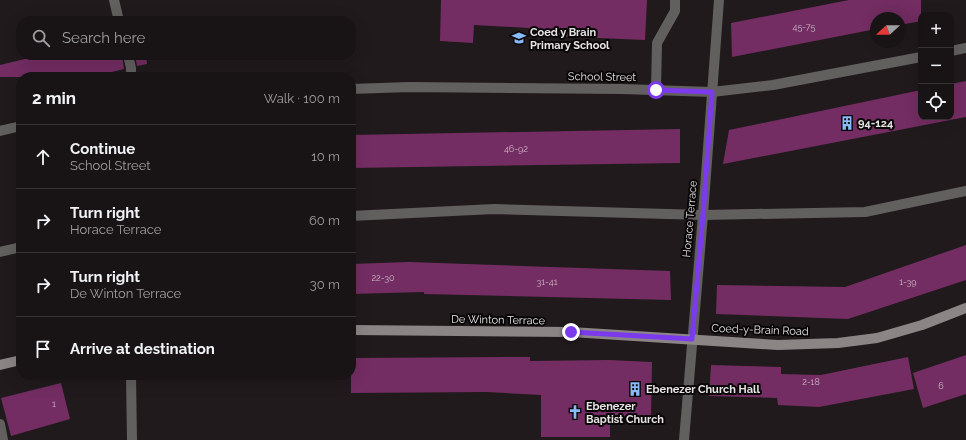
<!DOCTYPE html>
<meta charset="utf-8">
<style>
body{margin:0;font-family:Raleway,sans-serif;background:#252122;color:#f1f3f6}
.controls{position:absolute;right:12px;top:12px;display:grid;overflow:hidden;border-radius:8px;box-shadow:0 4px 16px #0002}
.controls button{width:36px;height:36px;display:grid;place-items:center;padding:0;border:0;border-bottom:1px solid #363334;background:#181415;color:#f1f3f6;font:20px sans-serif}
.compass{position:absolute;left:870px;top:12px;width:36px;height:36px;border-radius:50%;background:#181415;box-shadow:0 4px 16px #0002;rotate:249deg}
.stop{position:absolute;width:12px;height:12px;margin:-9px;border:3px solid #7c3aed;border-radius:50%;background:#fff}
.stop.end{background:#7c3aed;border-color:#fff;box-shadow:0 1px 4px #0008}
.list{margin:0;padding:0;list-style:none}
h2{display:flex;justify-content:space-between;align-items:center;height:52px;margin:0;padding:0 16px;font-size:17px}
h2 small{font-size:13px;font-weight:400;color:#9f9ea0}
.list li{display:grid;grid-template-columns:26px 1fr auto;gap:12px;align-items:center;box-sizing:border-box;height:64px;padding:0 16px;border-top:1px solid #363334}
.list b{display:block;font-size:15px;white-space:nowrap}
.list p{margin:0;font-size:13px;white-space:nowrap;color:#9f9ea0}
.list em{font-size:13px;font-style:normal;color:#9f9ea0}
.icon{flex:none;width:22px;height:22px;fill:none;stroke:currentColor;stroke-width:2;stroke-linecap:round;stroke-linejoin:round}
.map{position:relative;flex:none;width:966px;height:440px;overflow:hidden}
.search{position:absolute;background:#181415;box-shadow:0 4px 16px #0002;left:16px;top:16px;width:340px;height:44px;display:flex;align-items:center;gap:10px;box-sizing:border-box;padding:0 14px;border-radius:16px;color:#9f9ea0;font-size:15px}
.panel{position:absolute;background:#181415;box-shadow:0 4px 16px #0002;left:16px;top:72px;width:340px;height:308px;border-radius:16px}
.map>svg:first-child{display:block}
</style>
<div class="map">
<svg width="966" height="440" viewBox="0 0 966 440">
<rect width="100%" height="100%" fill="#201a1c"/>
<g fill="#732d62">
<path d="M441,0H647L645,40L529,35V28L474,25L473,43L440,41Z"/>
<path d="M849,0H921V21L900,25V18H876V29L732,57L731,23Z"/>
<path d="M41,55H122L124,69L92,77H0V65Z"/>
<path d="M135,55H146L147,64L137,66Z"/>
<path d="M966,81V117L723,164L729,130L921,90V117H951V84Z"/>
<path d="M680,129V163L351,168V135Z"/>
<path d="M966,245V280L848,319L716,314L717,285L845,287Z"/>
<path d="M409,262L670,271L671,300L424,294V292L351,294V264Z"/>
<path d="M966,355V394L923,408L913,373Z"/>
<path d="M506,357H530V361L609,360L652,362L651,418L610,416V437H541V395L487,392L351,393V358Z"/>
<path d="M908,357L914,389L819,407L778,405L777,398L709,396L711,365L781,367V374L821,375Z"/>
<path d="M61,383L70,419L11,436L1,398Z"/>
</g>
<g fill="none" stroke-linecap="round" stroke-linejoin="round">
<g stroke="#625f5f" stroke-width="10">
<path d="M114,0L119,21"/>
<path d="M128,55L131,68V77"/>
<path d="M656,90L657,43L675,11V0"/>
<path d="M351,216L494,209L703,215L865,212L966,191"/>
<path d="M0,252L21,247"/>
<path d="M0,424L3,440"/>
</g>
<g stroke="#625f5f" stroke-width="10">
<path d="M951,51L966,48"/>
<path d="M351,89L409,87L622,89L712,92L773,85L921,57"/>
<path d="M0,131L21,126"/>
<path d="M131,375L132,440"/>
<path d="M684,440L703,215L719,0"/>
</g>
<g stroke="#8b8585" stroke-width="10">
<path d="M351,330L571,332L778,345L838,343L877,338L922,325L966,308"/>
<path d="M0,365L21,360"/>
</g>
</g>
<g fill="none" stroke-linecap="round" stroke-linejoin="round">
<path stroke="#7c3aed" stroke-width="5" d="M571,332L692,339L703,215L712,92L656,90"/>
</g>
<defs>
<symbol id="school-bare" viewBox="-9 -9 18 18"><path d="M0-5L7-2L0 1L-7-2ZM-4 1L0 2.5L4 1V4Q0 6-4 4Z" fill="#88bbfc" stroke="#080607" stroke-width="2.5" paint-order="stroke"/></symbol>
<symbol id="building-bare" viewBox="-9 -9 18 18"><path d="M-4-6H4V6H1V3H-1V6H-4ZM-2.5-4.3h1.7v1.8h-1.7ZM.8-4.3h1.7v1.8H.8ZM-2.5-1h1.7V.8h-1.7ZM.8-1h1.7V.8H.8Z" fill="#88bbfc" stroke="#080607" stroke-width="2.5" paint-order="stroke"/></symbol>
<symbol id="church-bare" viewBox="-9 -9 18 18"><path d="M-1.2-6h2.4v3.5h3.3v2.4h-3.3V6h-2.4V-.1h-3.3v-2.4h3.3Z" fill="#88bbfc" stroke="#080607" stroke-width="2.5" paint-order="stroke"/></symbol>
</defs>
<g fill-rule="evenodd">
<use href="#school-bare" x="509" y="28" width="20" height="20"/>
<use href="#building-bare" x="837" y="113" width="20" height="20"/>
<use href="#building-bare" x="625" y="379" width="20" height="20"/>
<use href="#church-bare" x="565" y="402" width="20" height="20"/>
</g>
<g text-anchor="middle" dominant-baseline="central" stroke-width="4" stroke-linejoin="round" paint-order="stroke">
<g font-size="9" fill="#cab6c4">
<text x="804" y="27">45-75</text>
<text x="516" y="149">46-92</text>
<text x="383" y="278">22-30</text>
<text x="547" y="282">31-41</text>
<text x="908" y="282">1-39</text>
<text x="811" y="382">2-18</text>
<text x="941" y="386">6</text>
<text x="54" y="404">1</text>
</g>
<g font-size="11" font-weight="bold" fill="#e7e3e4" stroke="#080607" text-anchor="start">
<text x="530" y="32">Coed y Brain<tspan x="530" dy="13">Primary School</tspan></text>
<text x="858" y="123">94-124</text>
<text x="646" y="389">Ebenezer Church Hall</text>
<text x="586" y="406">Ebenezer<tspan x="586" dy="13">Baptist Church</tspan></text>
</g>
<g font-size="11" fill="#e7e3e4" stroke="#080607">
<text transform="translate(602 77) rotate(1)">School Street</text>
<text transform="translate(690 219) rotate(-85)">Horace Terrace</text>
<text transform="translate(498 320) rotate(1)">De Winton Terrace</text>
<text transform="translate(760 330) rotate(2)">Coed-y-Brain Road</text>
</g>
</g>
</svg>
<div class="controls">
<button>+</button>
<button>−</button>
<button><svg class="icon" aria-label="locate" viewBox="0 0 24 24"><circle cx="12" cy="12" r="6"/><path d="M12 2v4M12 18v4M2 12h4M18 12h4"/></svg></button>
</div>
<svg class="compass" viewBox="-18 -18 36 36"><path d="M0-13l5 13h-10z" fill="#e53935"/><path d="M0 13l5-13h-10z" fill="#9f9ea0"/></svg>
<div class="stop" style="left:656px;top:90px"></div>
<div class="stop end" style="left:571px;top:332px"></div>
<div class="search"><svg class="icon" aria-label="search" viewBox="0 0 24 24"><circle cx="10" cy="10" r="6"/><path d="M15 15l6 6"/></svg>Search here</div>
<section class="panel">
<h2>2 min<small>Walk · 100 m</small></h2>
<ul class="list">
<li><svg class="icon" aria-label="ahead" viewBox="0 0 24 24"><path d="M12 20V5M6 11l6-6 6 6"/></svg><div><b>Continue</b><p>School Street</p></div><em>10 m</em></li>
<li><svg class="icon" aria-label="right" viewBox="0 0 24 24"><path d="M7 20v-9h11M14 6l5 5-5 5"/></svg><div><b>Turn right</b><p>Horace Terrace</p></div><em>60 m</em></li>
<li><svg class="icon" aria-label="right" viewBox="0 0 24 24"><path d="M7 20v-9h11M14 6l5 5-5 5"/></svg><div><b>Turn right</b><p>De Winton Terrace</p></div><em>30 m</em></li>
<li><svg class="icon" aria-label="arrive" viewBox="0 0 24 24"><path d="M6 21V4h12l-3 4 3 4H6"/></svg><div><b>Arrive at destination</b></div></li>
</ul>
</section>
</div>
